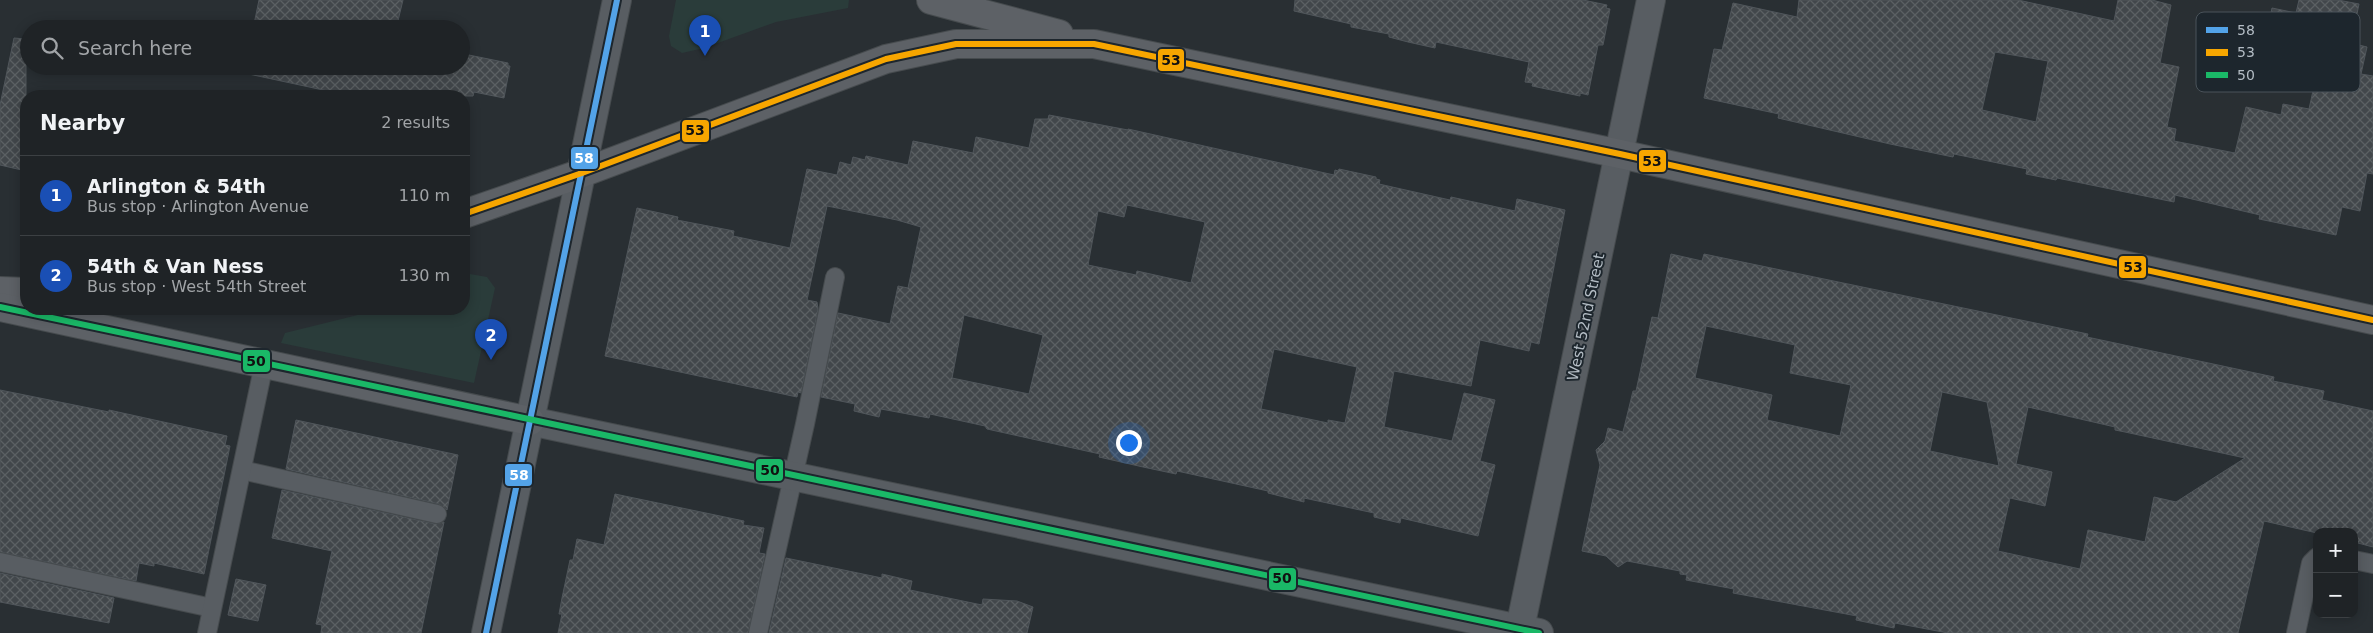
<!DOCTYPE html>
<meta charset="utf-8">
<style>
body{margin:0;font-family:"DejaVu Sans",sans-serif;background:#2c2f32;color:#f1f3f6}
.controls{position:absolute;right:15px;bottom:15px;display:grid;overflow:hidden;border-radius:10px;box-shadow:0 2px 12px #0003}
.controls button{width:45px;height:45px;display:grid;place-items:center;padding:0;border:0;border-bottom:1px solid #3c4043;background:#1f2326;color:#f1f3f6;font:25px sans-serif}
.you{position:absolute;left:1128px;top:442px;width:18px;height:18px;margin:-12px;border:4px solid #fff;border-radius:50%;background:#1a73e8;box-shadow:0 0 0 8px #1a73e833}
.badge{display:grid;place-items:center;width:32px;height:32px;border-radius:50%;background:#d93025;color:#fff;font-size:16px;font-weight:700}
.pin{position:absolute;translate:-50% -41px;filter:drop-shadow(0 1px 2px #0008)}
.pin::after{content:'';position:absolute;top:26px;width:18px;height:15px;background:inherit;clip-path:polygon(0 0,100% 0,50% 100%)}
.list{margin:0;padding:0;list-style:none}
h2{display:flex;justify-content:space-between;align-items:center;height:65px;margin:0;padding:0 20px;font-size:21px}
h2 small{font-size:16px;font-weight:400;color:#a1a4a7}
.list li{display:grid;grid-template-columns:32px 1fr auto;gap:15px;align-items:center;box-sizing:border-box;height:80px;padding:0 20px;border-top:1px solid #3c4043}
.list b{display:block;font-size:19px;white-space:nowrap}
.list p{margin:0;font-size:16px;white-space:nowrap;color:#a1a4a7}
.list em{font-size:16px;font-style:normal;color:#a1a4a7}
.icon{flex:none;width:28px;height:28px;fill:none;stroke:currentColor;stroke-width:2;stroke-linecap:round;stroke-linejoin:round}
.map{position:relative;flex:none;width:2373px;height:633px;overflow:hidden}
.search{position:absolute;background:#1f2326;box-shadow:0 2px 12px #0003;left:20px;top:20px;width:450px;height:55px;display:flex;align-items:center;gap:12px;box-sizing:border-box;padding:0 18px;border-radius:28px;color:#a1a4a7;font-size:19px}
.panel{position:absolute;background:#1f2326;box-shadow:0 2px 12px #0003;left:20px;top:90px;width:450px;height:225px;border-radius:20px}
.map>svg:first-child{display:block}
</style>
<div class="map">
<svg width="2373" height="633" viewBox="0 0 2373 633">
<defs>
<pattern id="building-cross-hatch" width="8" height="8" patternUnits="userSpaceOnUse" patternTransform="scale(1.25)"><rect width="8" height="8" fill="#42474b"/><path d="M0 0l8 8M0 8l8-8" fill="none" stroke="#5b6063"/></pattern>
</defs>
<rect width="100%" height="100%" fill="#292f33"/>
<g fill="#2a3c3a">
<path d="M676,0H849L848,8L776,22L704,48L682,53L671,46L669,36Z"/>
<path d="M470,274L487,277L495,288L474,383L281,343L285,333L382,309H464V277Z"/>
</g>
<g fill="url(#building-cross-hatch)" stroke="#50565b" fill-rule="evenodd">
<path d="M259,0H403L396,29H253Z"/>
<path d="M1295,0H1583L1607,5L1606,8L1610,9L1603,45H1598L1588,95L1580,93V96L1532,86L1533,83L1525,82L1529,62L1436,42L1435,48L1408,42L1389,37V34L1351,27V24L1294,11Z"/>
<path d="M1799,0H2018L2114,21L2118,0H2152L2171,5L2160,63L2179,67L2167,127L2176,129L2174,141L2235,153L2246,107L2281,115L2283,104L2309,109L2320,59L2264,47L2272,8L2296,13L2299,0H2338L2359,4L2351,43L2367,47L2361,74L2373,76V174L2367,173L2360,211L2342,207L2336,235L2259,219L2260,215L2175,195L2174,202L2057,178L2056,180L2026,174L2027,169L1954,154L1953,157L1890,144L1778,118L1779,114L1704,98L1714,49L1722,50L1733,3L1797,17ZM1995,52L2048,61L2036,122L1982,110Z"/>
<path d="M14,38L26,39V171L0,165V105Z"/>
<path d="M464,54L508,63V66H510L504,98L474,92L473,96H351L244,73L245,66H462Z"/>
<path d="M1049,115L1128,130V129L1334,175L1335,170L1338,171L1339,169L1376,177V179L1380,180L1379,184L1450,200L1451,197L1515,211L1517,199L1565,210L1539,344L1531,342L1529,351L1480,340L1471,386L1394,371L1384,427L1452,441L1464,393L1495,400L1480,461L1495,465L1478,536L1401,518L1400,523L1374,517V513L1304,498V502L1268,493V491L1177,471L1176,474L1143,467L1099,457L1100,454L987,429L985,426L930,414L929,418L881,409L879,417L854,411L855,404L821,397L838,313L890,324L898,286L908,288L921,227L897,220L827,206L807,300L817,302L818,309L801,393L798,392L797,397L605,356L637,208L678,217L677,220L734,231L733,236L790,248L807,169L837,175L840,162L851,165L853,157L865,160L866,156L908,165L913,141L973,153L976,137L1029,148L1035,119H1048ZM1127,205L1205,222L1191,283L1137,271L1136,275L1088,265L1098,211L1124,217ZM964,315L1043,335L1029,394L952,378ZM1274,349L1357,367L1345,423L1328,420V423L1261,409Z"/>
<path d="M1671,254L1702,261L1704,254L2088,334L2087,337L2274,377L2273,381L2324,391L2322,400L2373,411V547L2354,542V532L2317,533L2264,521L2238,633H1948L1895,623L1894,628L1856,620L1857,616L1733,593L1734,589L1686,580L1687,575L1680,574V571L1627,561L1618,567L1606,556L1582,551L1600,465L1596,450L1605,441L1608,428L1623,432L1633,391H1636L1652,317L1658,318ZM1706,326L1795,345L1790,373L1851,385L1840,436L1767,420L1772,395L1695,378ZM1942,392L1987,402L1999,466L1930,451ZM2028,407L2115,427V430L2125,432L2245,458L2176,502L2154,497L2145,542L2088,530L2080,569L1998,551L2010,498L2045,506L2052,472L2016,464Z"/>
<path d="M0,390L109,412V410L227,436L225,445L230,446L204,574L154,563V566L139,563L136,581L0,552Z"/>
<path d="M296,420L458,455L447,510L439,504L286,469Z"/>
<path d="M282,490L435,524L444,522L421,633H321L322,625L316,624L332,551L272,538Z"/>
<path d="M615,494L744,521L743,525L764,528L759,553L765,554L748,633H558L562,614H559L562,598L570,560H573L577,539L604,545Z"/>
<path d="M786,558L882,578V574L912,581L910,590L982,605L983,599L1017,601L1033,607L1027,633H769Z"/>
<path d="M0,573L114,598L109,623L0,602Z"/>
<path d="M236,579L266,585L258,621L228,615Z"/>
</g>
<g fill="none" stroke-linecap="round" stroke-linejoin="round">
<defs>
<g id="service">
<path d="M242,470L437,514"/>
<path d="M2354,560L2373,564"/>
<path d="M0,562L212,608"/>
<path d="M207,633L264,364"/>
<path d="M758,633L805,424L835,277"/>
<path d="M2296,633L2311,563L2317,557"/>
</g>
<g id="minor">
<path d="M530,421L1539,633"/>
<path d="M1519,633L1651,0"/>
</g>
<path id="tertiary" d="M486,633L617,0"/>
<g id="secondary">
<path d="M931,0L1059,34"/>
<path d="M464,214L582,173L886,59L956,44H1094L1620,154L2373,320"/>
<path d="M0,291L26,292"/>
<path d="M0,307L530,421"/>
</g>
</defs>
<use href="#service" stroke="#464b4e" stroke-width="20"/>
<use href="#minor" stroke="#464b4e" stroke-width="30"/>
<use href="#tertiary" stroke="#464b4e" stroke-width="30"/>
<use href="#secondary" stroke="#464b4e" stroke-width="30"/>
<use href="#service" stroke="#585d62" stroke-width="18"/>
<use href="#minor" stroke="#585d62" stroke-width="28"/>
<use href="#tertiary" stroke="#585d62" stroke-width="28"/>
<use href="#secondary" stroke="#5d6166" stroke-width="28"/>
<defs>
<path id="bus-1" d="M486,633L617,0"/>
<path id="bus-2" d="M464,214L582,173L886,59L956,44H1094L1620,154L2373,320"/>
<path id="bus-3" d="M0,307L1539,633"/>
</defs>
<use href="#bus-1" stroke="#1d262d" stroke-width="10"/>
<use href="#bus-2" stroke="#1d262d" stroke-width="10"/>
<use href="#bus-3" stroke="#1d262d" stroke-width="10"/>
<use href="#bus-1" stroke="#53a3e8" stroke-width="6"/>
<use href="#bus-2" stroke="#f7a600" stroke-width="6"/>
<use href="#bus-3" stroke="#1ab867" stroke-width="6"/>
</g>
<g text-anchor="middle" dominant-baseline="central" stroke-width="4" stroke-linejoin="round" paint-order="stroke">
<g font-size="15" fill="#b3bcc4" stroke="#1d262d">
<text transform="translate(1586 317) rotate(-78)">West 52nd Street</text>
</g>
</g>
<rect x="2196" y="12" width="164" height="80" rx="8" fill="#1d262d" stroke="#4a535a" stroke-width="1"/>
<rect x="2206" y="27" width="22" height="6" fill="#53a3e8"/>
<rect x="2206" y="49" width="22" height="7" fill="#f7a600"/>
<rect x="2206" y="72" width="22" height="6" fill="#1ab867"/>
<g font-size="14" fill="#b3bcc4">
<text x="2237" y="35">58</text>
<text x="2237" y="57">53</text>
<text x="2237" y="80">50</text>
</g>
<g stroke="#1d262d" stroke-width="2">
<rect x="1157" y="48" width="28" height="24" rx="5" fill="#f7a600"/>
<rect x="681" y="119" width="29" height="24" rx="5" fill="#f7a600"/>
<rect x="570" y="146" width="29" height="24" rx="5" fill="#53a3e8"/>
<rect x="1638" y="149" width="29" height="24" rx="5" fill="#f7a600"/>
<rect x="2118" y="255" width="29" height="24" rx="5" fill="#f7a600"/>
<rect x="242" y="349" width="29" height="24" rx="5" fill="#1ab867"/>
<rect x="755" y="458" width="29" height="24" rx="5" fill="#1ab867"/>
<rect x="504" y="463" width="29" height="24" rx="5" fill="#53a3e8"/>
<rect x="1268" y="567" width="29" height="24" rx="5" fill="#1ab867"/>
</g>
<g font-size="14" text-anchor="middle" font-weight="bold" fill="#fff">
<text x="584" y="163">58</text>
<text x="519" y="480">58</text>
</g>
<g font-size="14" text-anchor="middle" font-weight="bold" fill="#111">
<text x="1171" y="65">53</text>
<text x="695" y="135">53</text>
<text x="1652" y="166">53</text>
<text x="2133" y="272">53</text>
<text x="256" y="366">50</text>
<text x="770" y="475">50</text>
<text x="1282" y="583">50</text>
</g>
</svg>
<div class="controls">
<button>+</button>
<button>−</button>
</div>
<div class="you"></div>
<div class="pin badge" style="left:705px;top:56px;background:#1a4fb4">1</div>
<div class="pin badge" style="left:491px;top:360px;background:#1a4fb4">2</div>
<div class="search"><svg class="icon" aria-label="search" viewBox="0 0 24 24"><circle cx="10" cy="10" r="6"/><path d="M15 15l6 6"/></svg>Search here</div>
<section class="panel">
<h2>Nearby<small>2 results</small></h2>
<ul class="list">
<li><span class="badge" style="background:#1a4fb4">1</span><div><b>Arlington &amp; 54th</b><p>Bus stop · Arlington Avenue</p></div><em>110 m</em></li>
<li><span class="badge" style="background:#1a4fb4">2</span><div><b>54th &amp; Van Ness</b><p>Bus stop · West 54th Street</p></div><em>130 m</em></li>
</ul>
</section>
</div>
